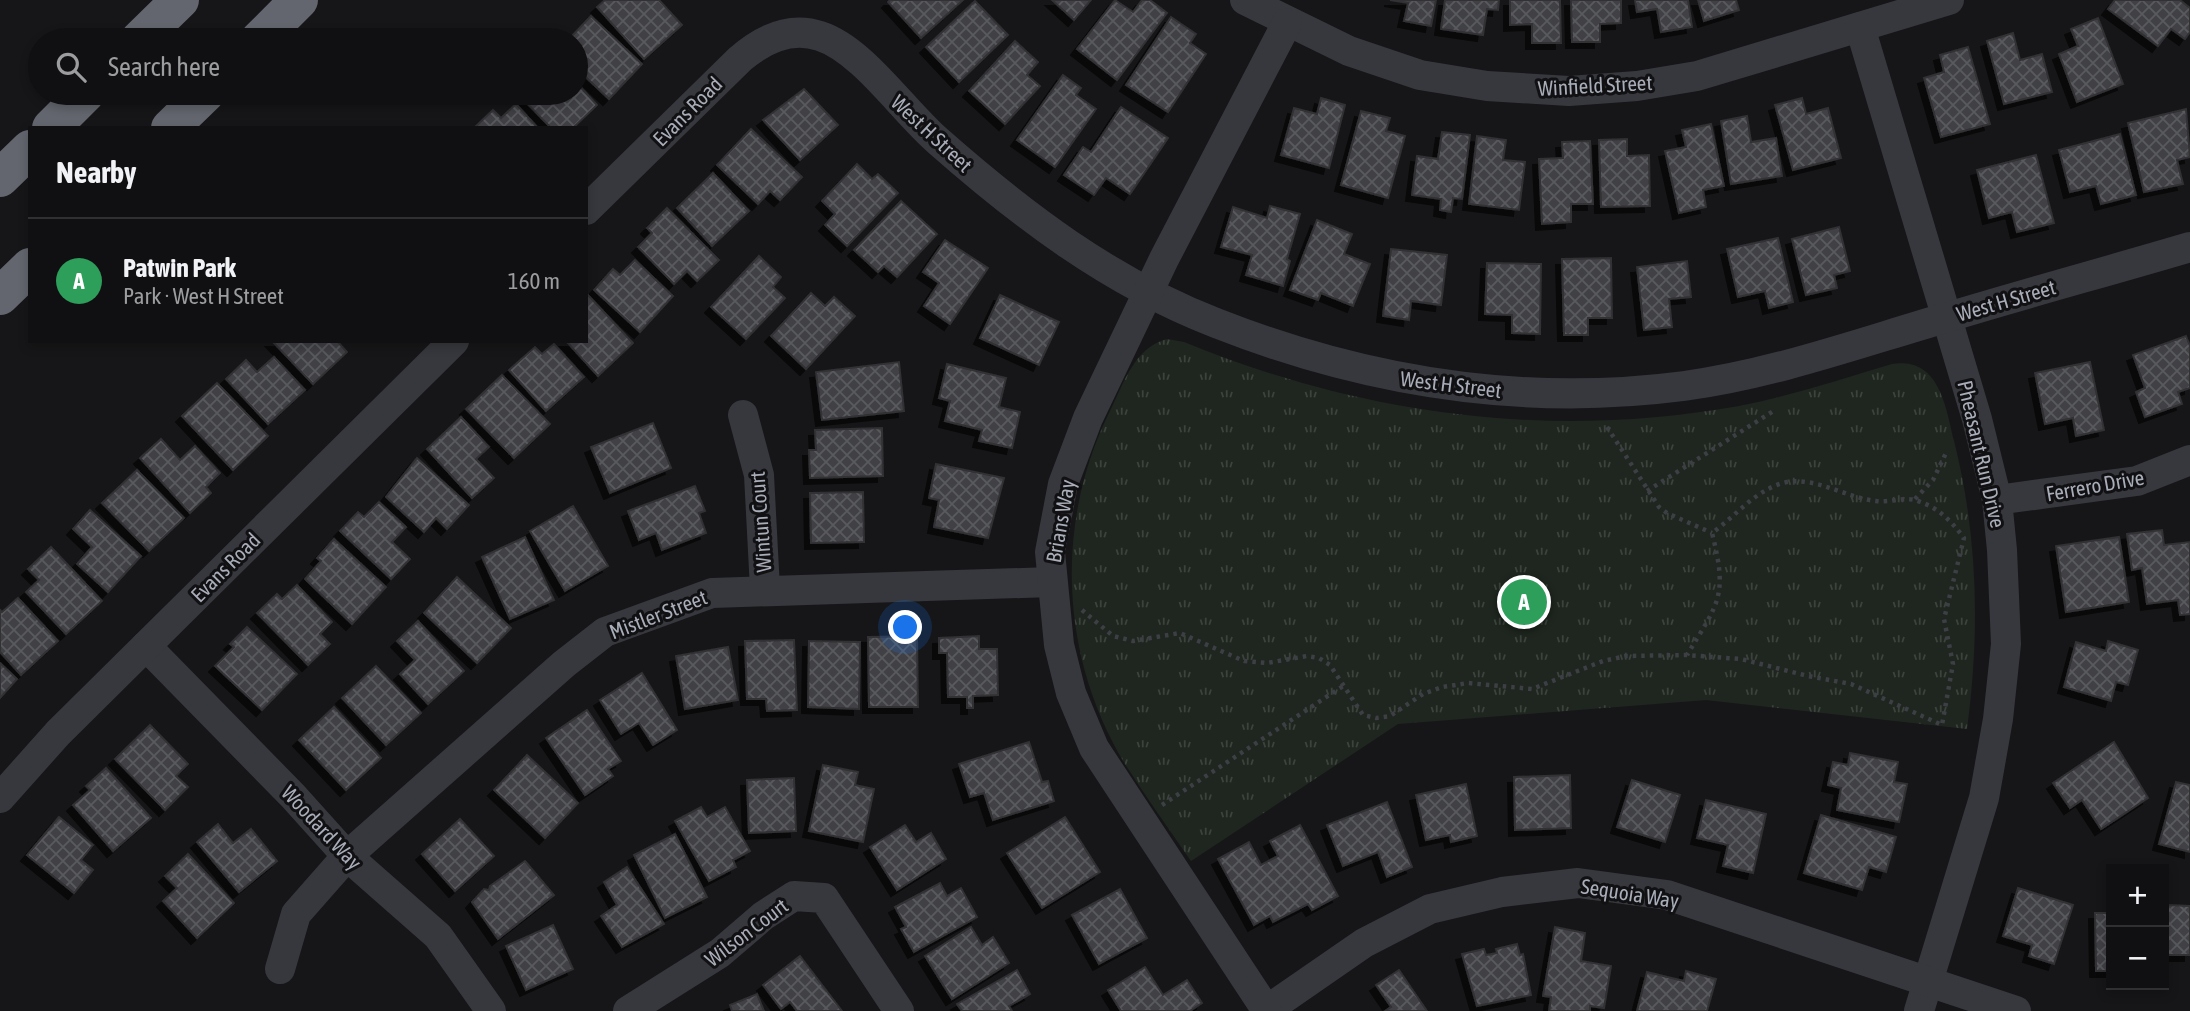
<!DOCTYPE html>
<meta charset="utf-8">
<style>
body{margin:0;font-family:"Asap Condensed",sans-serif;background:#1e1e20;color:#f1f3f6}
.controls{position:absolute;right:21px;bottom:21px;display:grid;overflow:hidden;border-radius:0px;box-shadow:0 4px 10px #0003}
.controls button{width:63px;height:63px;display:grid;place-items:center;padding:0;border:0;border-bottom:2px solid #303032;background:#101012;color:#f1f3f6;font:35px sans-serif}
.you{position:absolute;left:906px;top:628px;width:24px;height:24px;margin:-18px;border:5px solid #fff;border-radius:50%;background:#1a73e8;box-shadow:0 0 0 10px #1a73e833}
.badge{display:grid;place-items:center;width:46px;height:46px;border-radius:50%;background:#ea580c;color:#fff;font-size:23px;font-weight:700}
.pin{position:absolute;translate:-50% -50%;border:4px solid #fff;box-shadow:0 2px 7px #0006}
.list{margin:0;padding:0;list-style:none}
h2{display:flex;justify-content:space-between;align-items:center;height:91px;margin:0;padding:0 28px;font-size:30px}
h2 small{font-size:23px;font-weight:400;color:#9c9d9f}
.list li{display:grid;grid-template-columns:46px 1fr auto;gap:21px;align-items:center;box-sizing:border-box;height:126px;padding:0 28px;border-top:2px solid #303032}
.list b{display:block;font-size:26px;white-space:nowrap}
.list p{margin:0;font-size:23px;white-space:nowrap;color:#9c9d9f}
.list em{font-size:23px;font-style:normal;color:#9c9d9f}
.icon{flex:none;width:38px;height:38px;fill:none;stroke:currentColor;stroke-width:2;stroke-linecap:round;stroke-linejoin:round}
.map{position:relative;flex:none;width:2190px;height:1011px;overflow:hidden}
.search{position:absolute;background:#101012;box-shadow:0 4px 10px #0003;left:28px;top:28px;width:560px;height:77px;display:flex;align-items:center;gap:18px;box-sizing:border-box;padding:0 24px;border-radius:38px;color:#9c9d9f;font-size:26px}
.panel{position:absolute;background:#101012;box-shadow:0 4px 10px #0003;left:28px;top:126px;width:560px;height:217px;border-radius:0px}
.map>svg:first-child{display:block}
</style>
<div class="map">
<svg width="2190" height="1011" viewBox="0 0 2190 1011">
<defs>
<pattern id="park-tufts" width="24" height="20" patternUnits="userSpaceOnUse" patternTransform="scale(1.75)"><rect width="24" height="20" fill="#1e261f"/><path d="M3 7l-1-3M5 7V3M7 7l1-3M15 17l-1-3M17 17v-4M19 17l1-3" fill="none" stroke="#3c433d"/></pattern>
<pattern id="building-cross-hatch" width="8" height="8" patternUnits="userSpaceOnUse" patternTransform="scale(1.75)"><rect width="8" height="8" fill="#404145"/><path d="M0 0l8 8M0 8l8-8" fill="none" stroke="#595a5e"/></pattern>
<filter id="shadow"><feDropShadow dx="-6" dy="6" stdDeviation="0" flood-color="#0009"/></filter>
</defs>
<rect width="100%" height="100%" fill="#161618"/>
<path fill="url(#park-tufts)" d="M1167,339L1184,342C1362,415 1549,440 1739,406C1791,396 1842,379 1892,364C1939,356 1946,407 1954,441C1978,536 1980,632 1967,729L1706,700L1398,724L1191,861C1169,829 1146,797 1125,764C1060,657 1054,523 1110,411C1124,383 1134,348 1167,339Z"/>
<g fill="url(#building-cross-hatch)" stroke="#303034" stroke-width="2" filter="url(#shadow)">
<path d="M605,0H659L682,25L644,59L597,7Z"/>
<path d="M890,0H963L921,38L888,2Z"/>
<path d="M1052,0H1091L1074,20Z"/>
<path d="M1115,0L1133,12L1142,0H1150L1167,13L1117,80L1077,49Z"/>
<path d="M1390,0H1436L1431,26L1404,21L1408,3Z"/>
<path d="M1445,0H1499L1498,10L1487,9L1483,35L1441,29Z"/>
<path d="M1510,0H1560L1561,43H1532V24L1510,25Z"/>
<path d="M1571,0H1621V23L1600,24V42H1572Z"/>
<path d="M1635,0H1688L1692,27L1661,32L1657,9L1637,12Z"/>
<path d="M1698,0H1736L1739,10L1704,21Z"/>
<path d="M2115,0H2180L2190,8V32L2185,39L2171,29L2158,46L2108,9Z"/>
<path d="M975,1L1008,35L959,82L926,47Z"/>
<path d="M591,16L642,64L609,99L576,68V40H568Z"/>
<path d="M1171,17L1196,34L1190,43L1206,54L1168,112L1126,85Z"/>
<path d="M2098,18L2123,84L2077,102L2059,54L2078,46L2071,29Z"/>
<path d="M2013,33L2020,60L2042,54L2052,92L2004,104L1987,41Z"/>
<path d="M1015,41L1038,62L1027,75L1040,86L1005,124L969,91Z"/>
<path d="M1968,47L1990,124L1941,137L1924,78L1944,72L1940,55Z"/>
<path d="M1063,75L1081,88L1076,95L1096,109L1055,167L1017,140Z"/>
<path d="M576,82L597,105L573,128H551L519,95L576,93Z"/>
<path d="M804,89L838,125L800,160L763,120Z"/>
<path d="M1321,98L1345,105L1329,168L1281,155L1294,108L1317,114Z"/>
<path d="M1802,98L1806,114L1828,108L1841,158L1793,170L1775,105Z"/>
<path d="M516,104L538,128H474L493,110L501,118Z"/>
<path d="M1121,107L1168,138L1130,194L1106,178L1094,195L1064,175L1083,147L1091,152Z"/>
<path d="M2186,109L2190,157L2177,160L2183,184L2144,192L2128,123Z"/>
<path d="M1361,111L1390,118L1386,131L1405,136L1388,198L1341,185Z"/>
<path d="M1747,116L1751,142L1776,138L1782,176L1731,184L1721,121Z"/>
<path d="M1711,124L1724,186L1703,190L1706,207L1679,213L1665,151L1686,147L1682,130Z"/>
<path d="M751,129L802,177L780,200L770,191L758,204L717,165Z"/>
<path d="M1442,132L1470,135L1462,199L1453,198L1451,212L1440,210L1441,199L1412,195L1417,156L1438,159Z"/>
<path d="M2120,134L2136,195L2101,204L2096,186L2070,192L2059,150Z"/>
<path d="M1477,136L1506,140L1503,160L1525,162L1519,210L1469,204Z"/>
<path d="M1627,139V156L1649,155L1650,206L1601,207L1599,140Z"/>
<path d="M1590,141L1593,204H1571V222L1542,224L1539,159L1563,158L1562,142Z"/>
<path d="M2036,155L2054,223L2017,232L2012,212L1989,218L1977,170Z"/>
<path d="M857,164L872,179L878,174L898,193L847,246L825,225L835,214L822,201Z"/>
<path d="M713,173L749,211L712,246L677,208Z"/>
<path d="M901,201L937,234L897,277L884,266L878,272L854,250Z"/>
<path d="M1270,206L1300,214L1287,259L1290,261L1283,286L1246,275L1252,255L1221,247L1233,207L1267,218Z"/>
<path d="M667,208L719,260L697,281L687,271L674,284L638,247L652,233L647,228Z"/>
<path d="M1317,220L1352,234L1344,254L1370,264L1353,306L1321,293L1318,300L1290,290Z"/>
<path d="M1839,227L1850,271L1834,275L1837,288L1806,295L1792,239Z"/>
<path d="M1778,238L1793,302L1769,308L1765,291L1738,297L1727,249Z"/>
<path d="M945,240L988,268L950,324L924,306L939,283L923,272Z"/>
<path d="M1391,249L1447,255L1441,305L1411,301L1409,320L1383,316Z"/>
<path d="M759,256L781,277L773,287L785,298L746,339L711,307Z"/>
<path d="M1611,258L1612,318H1588V335H1564L1562,259Z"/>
<path d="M635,260L673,296L640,332L594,290L613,269L620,275Z"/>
<path d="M1687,261L1691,297L1669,299L1672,327L1644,330L1637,267Z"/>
<path d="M1487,263L1541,264L1540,334L1512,333V315L1485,314Z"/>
<path d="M811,293L825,306L834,297L855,316L806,369L771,336Z"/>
<path d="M587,294L633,343L598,376L566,341H586Z"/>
<path d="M1000,295L1059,322L1039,365L980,338Z"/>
<path d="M2186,336L2190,346V388L2178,392L2182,404L2145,417L2136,392L2145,388L2133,355Z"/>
<path d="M272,341H337L347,352L313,384Z"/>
<path d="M554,344L584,377L546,411L509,370L535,347L542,354Z"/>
<path d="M274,357L305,390L268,424L226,379L246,360L257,372Z"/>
<path d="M899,362L904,411L822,420L816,372Z"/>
<path d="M2090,362L2104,430L2076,436L2073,418L2045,424L2035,373Z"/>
<path d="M947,364L1006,378L999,407L1020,412L1012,448L979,441L982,430L945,421L950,401L939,398Z"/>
<path d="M502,375L550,424L514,458L466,409Z"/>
<path d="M217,383L268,436L233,470L182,416Z"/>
<path d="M461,417L489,447L476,459L494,478L472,498L427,449Z"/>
<path d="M653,423L671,468L610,493L591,447Z"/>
<path d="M882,428L883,476L810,478L809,450H816L815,430Z"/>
<path d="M161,439L180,460L195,446L220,473L206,487L211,493L190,513L140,458Z"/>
<path d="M417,458L469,505L447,529L436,518L424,532L386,497Z"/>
<path d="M936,464L1004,478L988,538L934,527L939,500L929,498Z"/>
<path d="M137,470L184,518L149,551L102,503Z"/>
<path d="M695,486L705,511L699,513L706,533L662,550L656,533L639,540L628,511Z"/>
<path d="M863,492L864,542L811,543L810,493Z"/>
<path d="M379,502L406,527L392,542L410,559L391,579L340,531L358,512L364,517Z"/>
<path d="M573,506L608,566L565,591L530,531Z"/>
<path d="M90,510L141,556L108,592L77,564L92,547L73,529Z"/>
<path d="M2162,530L2164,545L2190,542V614L2180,615L2178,600L2147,604L2142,568L2132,570L2127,534Z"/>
<path d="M525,537L554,600L510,619L482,557Z"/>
<path d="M2119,537L2129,602L2066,612L2056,546Z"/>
<path d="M334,539L386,587L352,624L305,579L321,561L317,558Z"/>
<path d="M51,547L102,601L66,634L26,592L39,580L28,569Z"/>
<path d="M457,577L511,628L477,663L424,613Z"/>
<path d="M297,585L332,622L320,634L330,644L308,665L257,613L277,594L282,599Z"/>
<path d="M18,598L58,641L21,675L0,652V610L2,612Z"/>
<path d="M418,621L464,671L428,704L400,674L415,660L397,641Z"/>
<path d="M247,627L297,674L262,710L215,666L234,647L230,644Z"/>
<path d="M917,636L918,707H869L868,637Z"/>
<path d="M979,636V649H997L998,695L973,696V708H967V697H948L947,653H939V638Z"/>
<path d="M794,640L797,710L767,711L766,699H747L745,641Z"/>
<path d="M809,641L860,642L859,709L808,707Z"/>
<path d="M2108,641L2138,650L2128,685L2116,682L2111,701L2064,687L2076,642L2106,651Z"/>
<path d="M728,647L738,700L685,709L676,656Z"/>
<path d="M0,663L17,679L0,698Z"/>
<path d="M376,666L421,713L386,745L342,698Z"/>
<path d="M642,673L677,730L653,745L639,723L621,734L600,700Z"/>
<path d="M334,707L381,758L346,790L299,740Z"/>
<path d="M587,710L621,761L608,769L613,776L585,795L546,738Z"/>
<path d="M150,725L188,764L176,776L188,787L165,810L115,759Z"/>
<path d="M1029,742L1042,782L1048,781L1054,801L993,820L984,793L970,797L959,764Z"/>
<path d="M2114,742L2148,798L2101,829L2082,800L2070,808L2053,783Z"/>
<path d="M1850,753L1898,762L1894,782L1907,784L1899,822L1837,810L1841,788L1828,785L1833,762L1848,765Z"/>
<path d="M527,755L578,803L545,838L494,790Z"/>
<path d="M823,765L858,772L855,785L874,789L863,842L809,831Z"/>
<path d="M106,768L151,818L113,851L73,805L90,790L86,786Z"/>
<path d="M1570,775L1571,828L1515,830L1514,777Z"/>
<path d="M794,778L796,831L749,833L747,780Z"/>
<path d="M1632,780L1680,795L1665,842L1617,827Z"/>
<path d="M2176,782L2190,785V852L2159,844Z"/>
<path d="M1466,784L1477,836L1451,842L1450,835L1426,840L1416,795Z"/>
<path d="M1706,800L1766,814L1753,873L1723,866L1728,845L1697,838Z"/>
<path d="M1387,802L1412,867L1387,877L1378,852L1343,866L1327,825Z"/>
<path d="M701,807L707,817L725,807L750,851L733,860L736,867L709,881L675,821Z"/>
<path d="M1821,815L1896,837L1886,872L1869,867L1862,890L1804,873Z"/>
<path d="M59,817L93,845L81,860L93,870L74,893L27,855Z"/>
<path d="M1065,817L1100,872L1042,908L1007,853Z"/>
<path d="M460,819L494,856L455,891L422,854Z"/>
<path d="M218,824L233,843L251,829L277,861L239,892L197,842Z"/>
<path d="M905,825L916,842L931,833L946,859L897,890L870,847Z"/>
<path d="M1300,825L1338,896L1312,910L1308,904L1273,922L1270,916L1254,925L1218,859L1249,842L1261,865L1278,856L1270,841Z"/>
<path d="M675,834L707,897L665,918L634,855Z"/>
<path d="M188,854L234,903L197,938L163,901L177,888L165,876Z"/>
<path d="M525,861L554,895L498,939L472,902L484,889L489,890L490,886Z"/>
<path d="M627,867L664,924L622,947L601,916L617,905L604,882Z"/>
<path d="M940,883L947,896L961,888L977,917L914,952L901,929L906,927L895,907Z"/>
<path d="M2018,888L2073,905L2054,964L2029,956L2032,945L2003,936Z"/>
<path d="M1120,889L1147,938L1099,964L1072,915Z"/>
<path d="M2167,905L2190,906V955H2166Z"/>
<path d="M2095,913H2111V971H2096Z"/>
<path d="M553,925L573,969L526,990L506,946Z"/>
<path d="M971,927L982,945L993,937L1009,963L952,999L925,956Z"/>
<path d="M1555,927L1585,933L1581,961L1611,966L1604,1008L1590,1006V1011H1549L1551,997L1543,996Z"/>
<path d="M1517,944L1520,955L1523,954L1531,995L1477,1006L1462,954L1484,949L1486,955L1497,953L1496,949Z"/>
<path d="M800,956L842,1011H797L790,1002L781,1009L763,985Z"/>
<path d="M1145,967L1163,995L1187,980L1202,1003L1190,1011H1121L1108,990Z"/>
<path d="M1017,970L1030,994L1009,1006L1012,1011H962L957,1004Z"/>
<path d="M1399,970L1427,1011H1385L1391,1007L1376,985Z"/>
<path d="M1686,971L1716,979L1707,1011H1637L1647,972L1684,981Z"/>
<path d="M757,994L764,1011H732L730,1005Z"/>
</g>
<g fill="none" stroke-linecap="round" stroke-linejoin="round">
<g stroke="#3d3f44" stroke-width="4.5" stroke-dasharray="3.5 5" stroke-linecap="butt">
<path d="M1607,427L1659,507L1667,513L1712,533"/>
<path d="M1647,491L1775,410"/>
<path d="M1915,499L1933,480L1946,453"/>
<path d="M1082,610L1113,636L1133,641L1180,633L1244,661L1267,663L1307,656L1319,658L1330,665L1363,715L1376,718L1390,716L1423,694L1442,687L1468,683L1532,689L1603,661L1626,656L1687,655L1741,659L1808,676L1851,684L1942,725L1953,664L1944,619L1964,538C1951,521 1939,508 1918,501C1906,496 1889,503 1876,501C1847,498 1816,477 1787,482C1757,488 1736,516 1712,533C1728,596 1719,602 1687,655"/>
<path d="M1162,805L1343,686"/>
</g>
<g stroke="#37383d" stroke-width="30">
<path d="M1245,0L1349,51L1420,75L1487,86L1569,91L1637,86L1697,76L1949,0"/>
<path d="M1860,27L1977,419L1997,500L2002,550L2006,644L1998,719L1984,798L1919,1011"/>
<path d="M586,210L740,59C762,40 790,26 820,36C863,50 903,111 938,141C1022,215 1110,282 1216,323C1366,382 1523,407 1684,386C1773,374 1859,343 1945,318C2027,293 2109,271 2190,247"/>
<path d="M743,415L759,475L765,589"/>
<path d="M1997,500L2137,481L2190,460"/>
<path d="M146,646L293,796L347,856L438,936L491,1011"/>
<path d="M0,798L58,733L454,341"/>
<path d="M280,969L296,914L347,856L564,664L605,632L712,593L1051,582"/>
<path d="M1267,1010L1364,943L1430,909L1502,892L1578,883L1667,895L2016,1011"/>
<path d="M628,1011L720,953L763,916L794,896L824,898L899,1011"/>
<path d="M1267,1011L1094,748L1071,693L1059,645L1050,552L1063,484L1088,418L1164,259L1287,23"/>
</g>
<g stroke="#63666e" stroke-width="38">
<path d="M139,40L180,0"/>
<path d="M259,40L299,0"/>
<path d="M51,128L86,93"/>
<path d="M170,128L206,93"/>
<path d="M0,178L30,149"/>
<path d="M0,296L30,267"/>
</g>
</g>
<g text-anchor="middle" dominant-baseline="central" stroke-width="6" stroke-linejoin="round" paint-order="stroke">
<g font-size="21" fill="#a8adb8" stroke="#111113">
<text transform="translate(1595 85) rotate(-3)">Winfield Street</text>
<text transform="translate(687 111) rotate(-45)">Evans Road</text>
<text transform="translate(932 133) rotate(43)">West H Street</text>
<text transform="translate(2006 300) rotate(-16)">West H Street</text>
<text transform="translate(1451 384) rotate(7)">West H Street</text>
<text transform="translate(1982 454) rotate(77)">Pheasant Run Drive</text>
<text transform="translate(2095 485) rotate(-10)">Ferrero Drive</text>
<text transform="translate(1060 521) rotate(-80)">Brians Way</text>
<text transform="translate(760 522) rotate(-94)">Wintun Court</text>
<text transform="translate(225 567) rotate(-45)">Evans Road</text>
<text transform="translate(658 614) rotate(-21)">Mistler Street</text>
<text transform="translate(322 827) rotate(47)">Woodard Way</text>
<text transform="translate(1630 893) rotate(9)">Sequoia Way</text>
<text transform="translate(746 932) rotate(-37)">Wilson Court</text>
</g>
</g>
</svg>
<div class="controls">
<button>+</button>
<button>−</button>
</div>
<div class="you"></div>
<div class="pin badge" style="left:1524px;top:602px;background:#2e9e5b">A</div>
<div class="search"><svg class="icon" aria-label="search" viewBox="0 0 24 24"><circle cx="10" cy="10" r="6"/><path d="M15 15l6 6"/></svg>Search here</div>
<section class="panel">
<h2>Nearby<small></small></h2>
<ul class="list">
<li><span class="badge" style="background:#2e9e5b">A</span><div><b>Patwin Park</b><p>Park · West H Street</p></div><em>160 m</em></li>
</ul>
</section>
</div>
